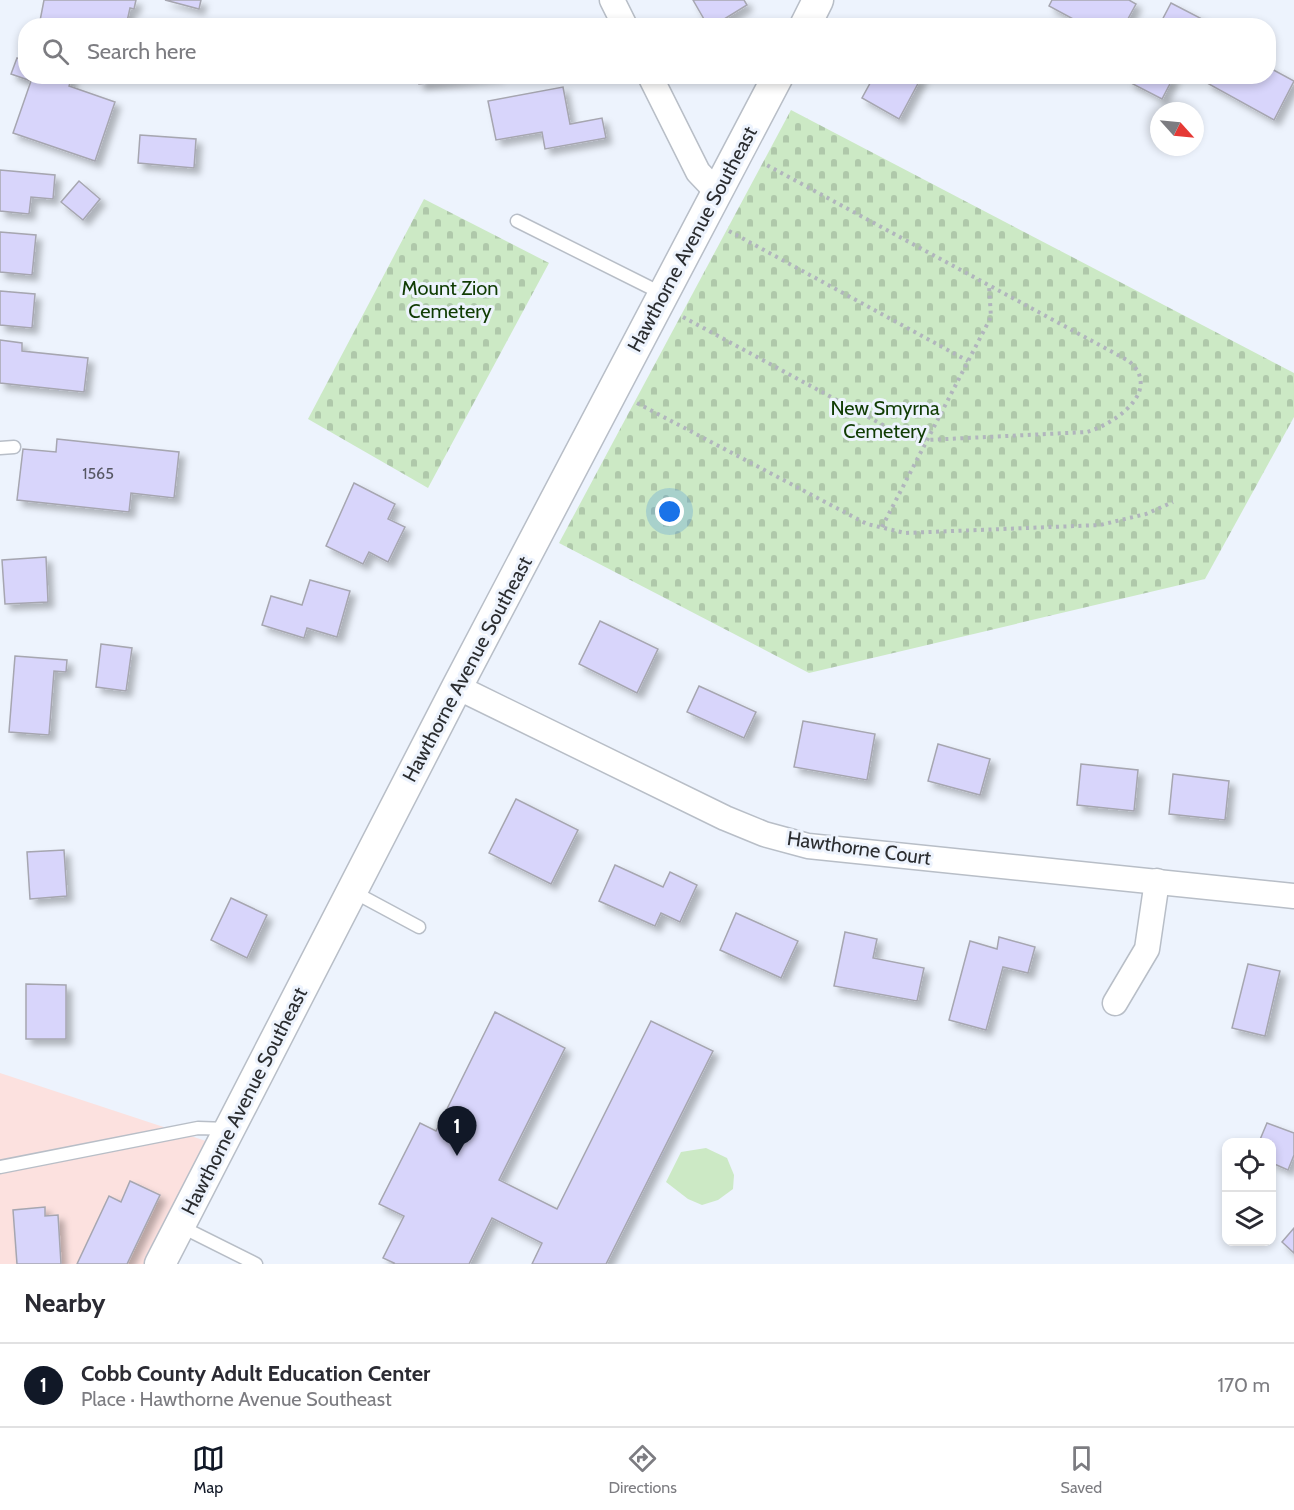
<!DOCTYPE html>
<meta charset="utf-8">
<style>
body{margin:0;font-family:Cabin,sans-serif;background:#f7f7f7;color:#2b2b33}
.controls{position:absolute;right:18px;bottom:18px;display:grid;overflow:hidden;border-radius:12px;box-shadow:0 3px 9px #0003}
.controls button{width:54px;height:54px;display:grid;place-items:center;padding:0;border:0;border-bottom:2px solid #e1e1e2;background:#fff;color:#2b2b33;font:30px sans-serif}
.compass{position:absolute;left:1150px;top:102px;width:54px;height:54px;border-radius:50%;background:#fff;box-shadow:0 3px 9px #0003;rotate:117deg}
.you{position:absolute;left:670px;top:512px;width:21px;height:21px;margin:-15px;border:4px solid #fff;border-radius:50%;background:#1a73e8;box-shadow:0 0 0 9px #1a73e833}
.badge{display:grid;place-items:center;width:39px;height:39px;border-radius:50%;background:#111827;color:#fff;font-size:20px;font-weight:700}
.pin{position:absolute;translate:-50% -50px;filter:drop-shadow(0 2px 3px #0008)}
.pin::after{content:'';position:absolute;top:32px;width:21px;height:18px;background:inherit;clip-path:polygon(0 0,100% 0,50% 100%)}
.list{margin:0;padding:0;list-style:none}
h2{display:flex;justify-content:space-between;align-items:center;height:78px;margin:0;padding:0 24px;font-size:26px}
h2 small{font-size:20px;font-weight:400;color:#7c7c81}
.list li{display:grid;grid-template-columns:39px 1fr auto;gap:18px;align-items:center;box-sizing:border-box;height:84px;padding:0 24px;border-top:2px solid #e1e1e2}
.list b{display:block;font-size:22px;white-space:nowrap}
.list p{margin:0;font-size:20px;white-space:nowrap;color:#7c7c81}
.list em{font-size:20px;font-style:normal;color:#7c7c81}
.icon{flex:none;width:33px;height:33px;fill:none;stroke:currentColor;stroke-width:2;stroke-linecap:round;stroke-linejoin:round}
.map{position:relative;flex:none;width:1294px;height:1264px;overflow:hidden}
.search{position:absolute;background:#fff;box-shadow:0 3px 9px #0003;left:18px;right:18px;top:18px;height:66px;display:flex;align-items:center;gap:15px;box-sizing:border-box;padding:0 21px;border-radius:24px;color:#7c7c81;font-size:22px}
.sheet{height:162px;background:#fff}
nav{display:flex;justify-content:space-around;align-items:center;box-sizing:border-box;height:84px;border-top:2px solid #e1e1e2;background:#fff;font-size:16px;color:#7c7c81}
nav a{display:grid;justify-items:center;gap:3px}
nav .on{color:#111827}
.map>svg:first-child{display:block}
</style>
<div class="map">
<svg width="1294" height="1264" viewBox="0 0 1294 1264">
<defs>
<pattern id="cemetery-stones" width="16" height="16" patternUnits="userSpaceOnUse" patternTransform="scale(1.5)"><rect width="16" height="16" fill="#cce9c5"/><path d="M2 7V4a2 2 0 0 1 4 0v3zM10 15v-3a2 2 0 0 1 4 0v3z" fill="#afc8aa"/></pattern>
<filter id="shadow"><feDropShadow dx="5.5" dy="5.5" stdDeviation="3" flood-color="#0004"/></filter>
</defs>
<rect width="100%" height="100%" fill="#edf3fd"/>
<path fill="#fce1df" d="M0,1073L212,1143L166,1264H0Z"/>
<g fill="url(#cemetery-stones)">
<path d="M791,110L1294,373V417L1205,579L809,673L559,543Z"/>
<path d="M424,199L549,263L428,488L308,419Z"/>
</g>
<path fill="#cce9c5" d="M706,1148L727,1158L734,1175L733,1189L718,1200L702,1205L688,1199L666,1182L681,1152Z"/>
<g fill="#d8d5fb" stroke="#a6a6b0" stroke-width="1.5" filter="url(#shadow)">
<path d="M44,0H136L134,9L130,8L126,26H39Z"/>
<path d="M165,0H201L199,9Z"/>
<path d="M693,0H744L747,5L713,26H708Z"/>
<path d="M1052,0H1129L1136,4L1124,26H1086L1049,6Z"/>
<path d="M1171,3L1204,20L1201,26H1159Z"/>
<path d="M511,22L512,26H472Z"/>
<path d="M17,58L26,61V76H70L72,77L69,86L115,102L95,161L13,133L31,81L11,74Z"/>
<path d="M1268,67L1294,81L1274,120L1207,83L1210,76H1268Z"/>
<path d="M419,76H499L419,84Z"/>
<path d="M874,76H922L899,119L862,98Z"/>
<path d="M1132,76H1174L1162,99L1129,82Z"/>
<path d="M563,87L570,124L602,118L606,138L545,149L542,132L496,140L488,101Z"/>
<path d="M140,135L196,139L194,168L138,163Z"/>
<path d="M0,170L55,175L53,199L31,197L29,214L0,211Z"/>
<path d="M79,181L100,199L83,220L61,202Z"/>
<path d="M0,232L36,235L32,275L0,272Z"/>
<path d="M0,291L35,294L32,328L0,325Z"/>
<path d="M0,340L22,343V351L88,358L84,392L0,383Z"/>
<path d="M57,439L179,452L174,498L131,493L129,512L17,500L23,449L56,452Z"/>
<path d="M354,483L395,504L388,519L405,527L388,562L369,552L363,564L326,546Z"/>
<path d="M46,557L48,602L5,604L2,560Z"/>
<path d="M310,580L350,591L337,637L307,628L304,638L262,625L271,596L302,605Z"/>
<path d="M600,621L658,649L637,693L579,664Z"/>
<path d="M101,644L132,648L126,691L96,687Z"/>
<path d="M15,656L67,660L66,672L54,671L49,735L9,732Z"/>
<path d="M699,686L756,712L744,738L687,712Z"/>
<path d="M803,721L875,734L867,780L794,767Z"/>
<path d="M938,744L990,759L980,795L928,781Z"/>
<path d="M1081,764L1138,770L1134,811L1077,805Z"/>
<path d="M1173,774L1229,781L1225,820L1169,814Z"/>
<path d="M516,799L578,830L551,884L489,853Z"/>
<path d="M64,850L67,896L30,899L27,852Z"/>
<path d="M615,865L663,887L670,872L697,885L680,922L661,913L655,926L599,901Z"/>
<path d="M231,898L267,915L247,958L211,940Z"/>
<path d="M736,913L798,941L781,978L720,950Z"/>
<path d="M845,932L877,939L873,958L924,968L917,1001L834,986Z"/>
<path d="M999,937L1035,947L1028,973L1003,967L986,1030L949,1020L970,941L997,949Z"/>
<path d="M1248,964L1280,971L1265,1036L1232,1028Z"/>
<path d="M26,984L66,985V1039H26Z"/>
<path d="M495,1012L565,1048L499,1180L557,1209L651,1021L713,1051L606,1264H532L542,1243L492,1218L469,1264H393L394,1263L383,1258L404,1216L379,1204L420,1123L436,1131Z"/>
<path d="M1267,1123L1294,1133V1155L1288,1170L1272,1163V1142H1259Z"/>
<path d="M130,1181L160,1195L127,1264H77L109,1196L121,1202Z"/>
<path d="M45,1207V1216L58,1215L61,1264H17L13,1210Z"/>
<path d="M1294,1228V1253L1282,1242Z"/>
</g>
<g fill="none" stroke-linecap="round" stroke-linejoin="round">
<defs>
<g id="service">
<path d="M517,221L663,294"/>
<path d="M0,448L14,447"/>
<path d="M352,891L419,927"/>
<path d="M0,1167L198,1128L228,1129"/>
<path d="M180,1226L256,1264"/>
</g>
<g id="minor">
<path d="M612,0L625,26"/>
<path d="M650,76L698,172L717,192"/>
<path d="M457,687L725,818L764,834L808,846L1294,896"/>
<path d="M1115,1003L1147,949L1157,881"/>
</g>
<g id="tertiary">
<path d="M805,26L818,0"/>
<path d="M160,1264L457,687L778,76"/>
</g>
</defs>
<use href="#service" stroke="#b8bec7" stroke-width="15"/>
<use href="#minor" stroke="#b8bec7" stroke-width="27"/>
<use href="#tertiary" stroke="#b8bec7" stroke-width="33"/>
<g stroke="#b1b5bd" stroke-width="4" stroke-dasharray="3 4.5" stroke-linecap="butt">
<path d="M729,231L968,361"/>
<path d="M683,317L896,432L926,440L1087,432C1108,426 1152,400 1138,372C1136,368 1132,364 1129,361L763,163"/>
<path d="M637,403L867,524L905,533L1100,525L1146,514L1173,502"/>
<path d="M882,527L991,317L989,286"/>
</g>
<use href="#service" stroke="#fff" stroke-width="12"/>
<use href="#minor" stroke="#fff" stroke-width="24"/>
<use href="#tertiary" stroke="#fff" stroke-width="30"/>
</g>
<g text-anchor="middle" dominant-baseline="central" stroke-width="6" stroke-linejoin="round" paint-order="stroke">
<g font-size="16" fill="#565763">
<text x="98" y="473">1565</text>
</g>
<g font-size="20" fill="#2b2d30" stroke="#edf3fd">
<text transform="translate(692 239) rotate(-62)">Hawthorne Avenue Southeast</text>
<text transform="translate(467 669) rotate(-62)">Hawthorne Avenue Southeast</text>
<text transform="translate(859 848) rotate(8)">Hawthorne Court</text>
<text transform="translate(244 1101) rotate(-63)">Hawthorne Avenue Southeast</text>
</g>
<g font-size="20" fill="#103c03" stroke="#edf3fd">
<text x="450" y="288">Mount Zion<tspan x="450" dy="23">Cemetery</tspan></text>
<text x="885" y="408">New Smyrna<tspan x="885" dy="23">Cemetery</tspan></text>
</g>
</g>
</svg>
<div class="controls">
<button><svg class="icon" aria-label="locate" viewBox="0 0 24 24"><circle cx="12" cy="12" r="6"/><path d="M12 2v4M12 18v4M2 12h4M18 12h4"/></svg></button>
<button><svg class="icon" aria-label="layers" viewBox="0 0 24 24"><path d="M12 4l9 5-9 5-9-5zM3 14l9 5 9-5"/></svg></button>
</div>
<svg class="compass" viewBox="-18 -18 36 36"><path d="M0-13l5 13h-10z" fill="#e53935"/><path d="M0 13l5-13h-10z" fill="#7c7c81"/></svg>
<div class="you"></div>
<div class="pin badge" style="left:457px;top:1156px">1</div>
<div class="search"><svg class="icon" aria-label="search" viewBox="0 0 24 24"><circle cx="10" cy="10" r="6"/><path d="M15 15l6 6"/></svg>Search here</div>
</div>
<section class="sheet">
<h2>Nearby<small></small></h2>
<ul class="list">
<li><span class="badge">1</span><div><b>Cobb County Adult Education Center</b><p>Place · Hawthorne Avenue Southeast</p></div><em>170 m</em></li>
</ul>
</section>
<nav>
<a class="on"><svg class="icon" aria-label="map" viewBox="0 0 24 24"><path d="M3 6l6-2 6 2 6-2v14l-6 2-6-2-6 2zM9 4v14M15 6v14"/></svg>Map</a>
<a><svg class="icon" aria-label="directions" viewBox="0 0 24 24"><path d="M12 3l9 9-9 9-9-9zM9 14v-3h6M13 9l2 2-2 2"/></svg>Directions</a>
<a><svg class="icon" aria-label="saved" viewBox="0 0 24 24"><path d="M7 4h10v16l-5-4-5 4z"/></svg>Saved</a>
</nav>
